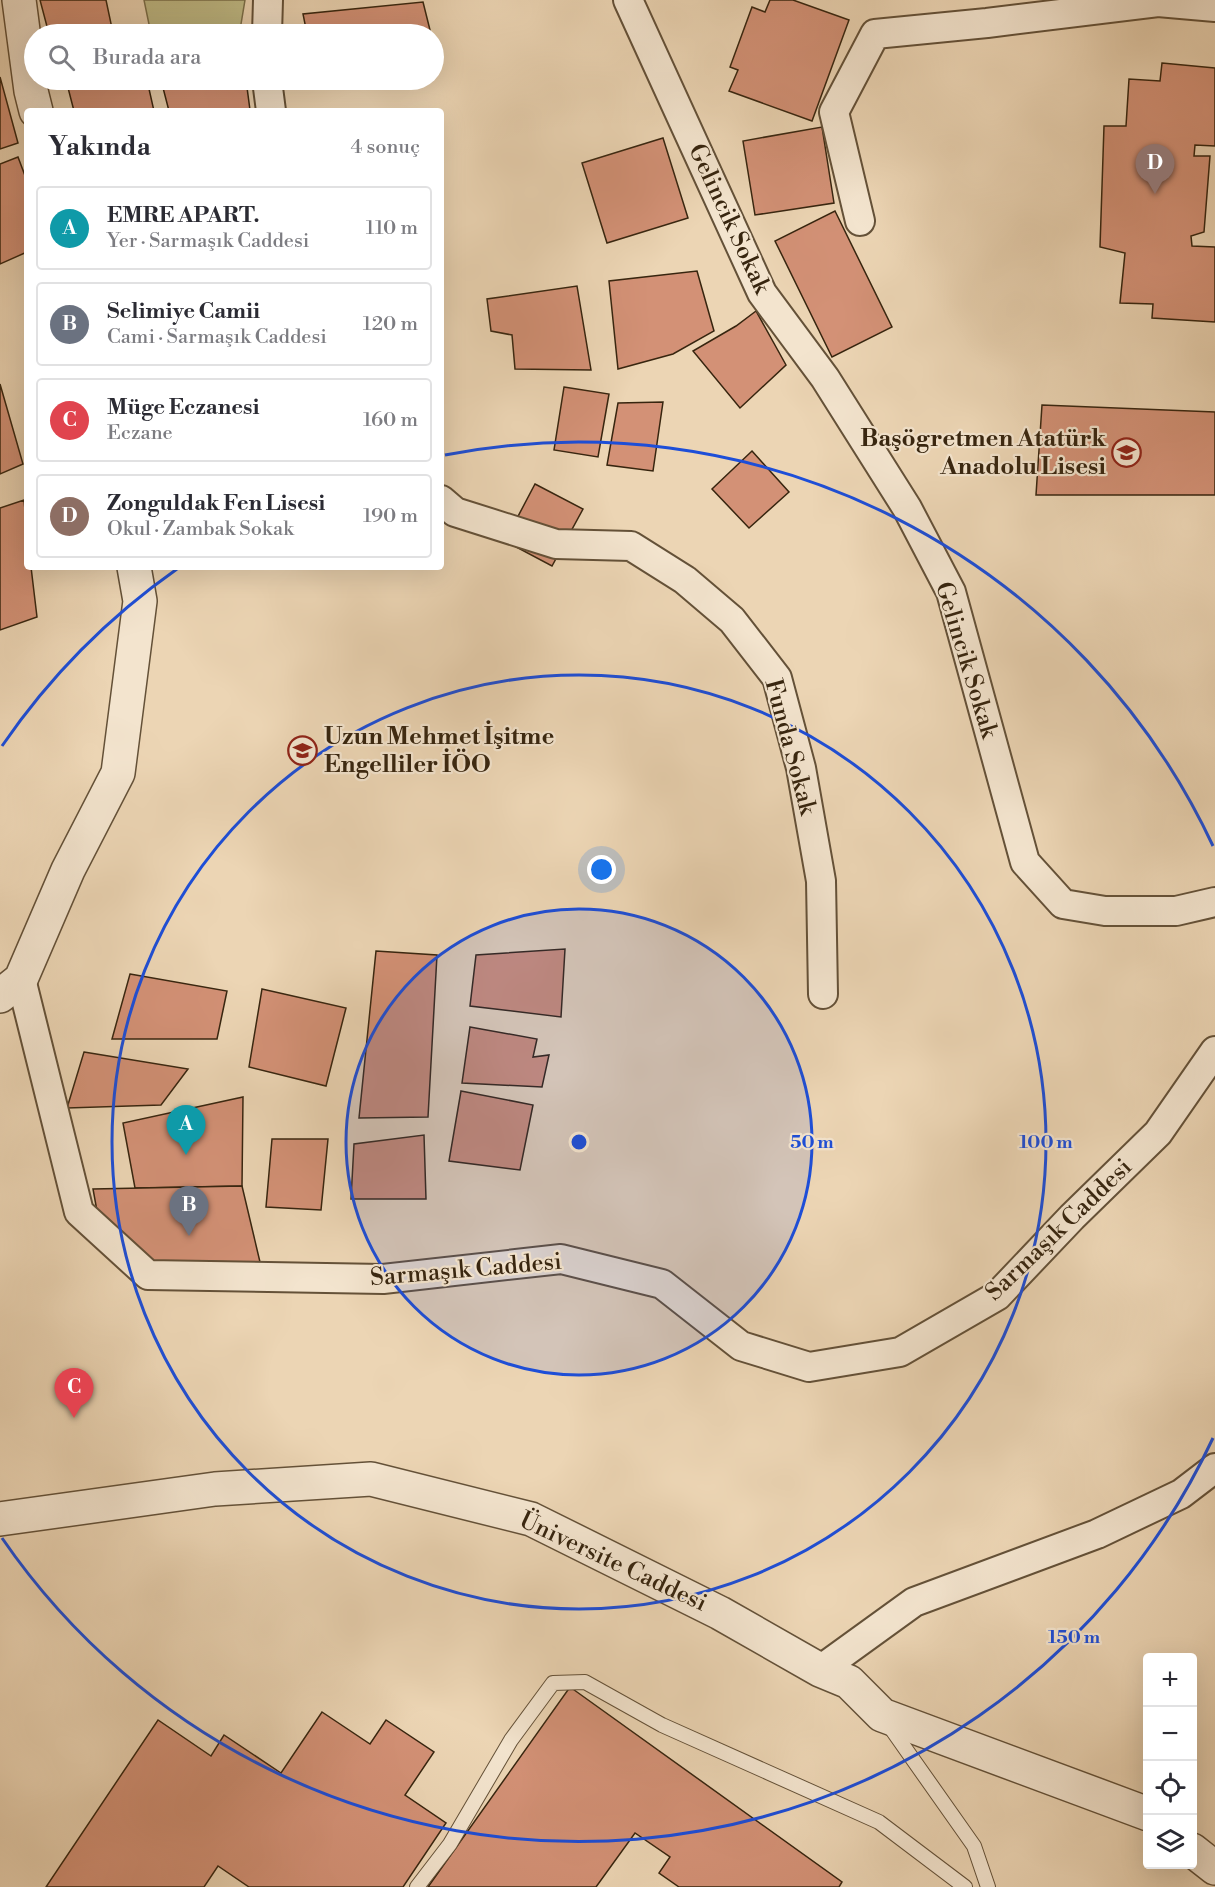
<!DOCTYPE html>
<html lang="tr">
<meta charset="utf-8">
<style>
body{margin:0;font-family:"Libre Bodoni",serif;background:#f7f7f7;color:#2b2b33}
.controls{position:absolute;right:18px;bottom:18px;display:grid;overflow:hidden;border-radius:6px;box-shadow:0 6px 24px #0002}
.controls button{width:54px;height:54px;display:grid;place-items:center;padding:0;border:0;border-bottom:2px solid #e1e1e2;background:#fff;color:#2b2b33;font:30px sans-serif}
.you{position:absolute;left:602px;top:870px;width:21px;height:21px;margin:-15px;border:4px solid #fff;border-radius:50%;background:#1a73e8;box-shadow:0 0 0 9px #1a73e833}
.badge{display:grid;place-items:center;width:39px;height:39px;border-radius:50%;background:#7c3aed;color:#fff;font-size:20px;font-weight:700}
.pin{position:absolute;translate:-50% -50px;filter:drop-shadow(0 2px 3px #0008)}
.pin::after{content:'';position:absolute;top:32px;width:21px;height:18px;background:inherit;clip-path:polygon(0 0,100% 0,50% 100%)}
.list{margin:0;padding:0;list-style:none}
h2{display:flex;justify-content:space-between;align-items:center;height:78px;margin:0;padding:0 24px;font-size:26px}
h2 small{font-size:20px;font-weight:400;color:#7c7c81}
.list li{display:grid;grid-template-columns:39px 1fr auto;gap:18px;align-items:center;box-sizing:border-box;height:84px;margin:0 12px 12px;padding:0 12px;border:2px solid #e1e1e2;border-radius:6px}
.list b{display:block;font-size:22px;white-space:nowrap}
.list p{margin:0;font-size:20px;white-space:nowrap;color:#7c7c81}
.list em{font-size:20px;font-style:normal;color:#7c7c81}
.icon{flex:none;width:33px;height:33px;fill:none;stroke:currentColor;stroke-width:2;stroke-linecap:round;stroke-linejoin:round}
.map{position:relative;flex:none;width:1215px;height:1887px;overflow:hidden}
.search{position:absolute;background:#fff;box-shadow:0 6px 24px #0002;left:24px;top:24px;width:420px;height:66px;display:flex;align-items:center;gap:15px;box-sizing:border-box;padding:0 21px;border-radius:33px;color:#7c7c81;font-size:22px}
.panel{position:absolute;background:#fff;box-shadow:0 6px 24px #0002;left:24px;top:108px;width:420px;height:462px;border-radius:6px}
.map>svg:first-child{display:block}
</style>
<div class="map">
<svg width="1215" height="1887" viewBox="0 0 1215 1887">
<rect width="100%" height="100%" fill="#ecd5b4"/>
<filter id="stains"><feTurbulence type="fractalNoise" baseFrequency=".00333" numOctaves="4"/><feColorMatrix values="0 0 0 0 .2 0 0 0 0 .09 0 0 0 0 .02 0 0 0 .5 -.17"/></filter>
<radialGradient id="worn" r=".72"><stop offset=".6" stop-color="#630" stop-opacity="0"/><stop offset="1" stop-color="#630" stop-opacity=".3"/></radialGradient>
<path fill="#bfbb87" stroke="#7b704b" stroke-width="1.5" d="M144,0H245L240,30L198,34H151Z"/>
<g fill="#d39176" stroke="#37250f" stroke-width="1.5">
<path d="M40,0H106L113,33L106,34H49Z"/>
<path d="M770,0H793L849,20L812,121L729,91L738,70L730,67L752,7L765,12Z"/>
<path d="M423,2L431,34H307L303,14Z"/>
<path d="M434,44L438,61L434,62Z"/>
<path d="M1162,63L1215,68V146L1195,145L1194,156H1210L1204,232L1191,236L1192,246L1215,247V322L1152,318L1153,304L1120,303L1125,253L1100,247L1104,126H1126L1129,79L1160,81Z"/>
<path d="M0,77L18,143L0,149Z"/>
<path d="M66,80H147L154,111H74Z"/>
<path d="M161,80H246L250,110L169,111Z"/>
<path d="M315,80H337L315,83Z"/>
<path d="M822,127L834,203L755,215L743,141Z"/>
<path d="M663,138L688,218L607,243L582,163Z"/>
<path d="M18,157L27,181V252L0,264V164Z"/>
<path d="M835,211L892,327L832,357L775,241Z"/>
<path d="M697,271L714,331L673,354L618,369L609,281Z"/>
<path d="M577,286L591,370L515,369L512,335L491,331L487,299Z"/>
<path d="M756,311L786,365L740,408L693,351L736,326Z"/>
<path d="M0,384L23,464L0,474Z"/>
<path d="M564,387L609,394L598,457L554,450Z"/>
<path d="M663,402L653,471L607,465L618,403Z"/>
<path d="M1042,405L1215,412V495H1036Z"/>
<path d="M752,451L789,492L749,528L712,489Z"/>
<path d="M535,484L583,509L552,566L505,541Z"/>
<path d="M24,500L27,530V567H31L37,617L0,630V508Z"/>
<path d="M565,949L561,1017L470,1006L476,955Z"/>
<path d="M376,951L437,955L428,1117L359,1118Z"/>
<path d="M130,974L227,991L217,1039H112Z"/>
<path d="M262,989L346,1008L326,1086L249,1067Z"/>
<path d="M470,1027L537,1039L533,1057L549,1055L542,1087L462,1083Z"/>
<path d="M84,1052L188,1069L161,1105L67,1108Z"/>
<path d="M461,1091L533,1105L520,1170L449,1161Z"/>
<path d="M243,1097L242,1186L135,1188L123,1123Z"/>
<path d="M424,1135L426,1199H351L354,1144Z"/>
<path d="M272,1139H328L321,1210L266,1207Z"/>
<path d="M242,1186L260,1262L152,1261L97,1211L93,1189Z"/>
<path d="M570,1687L842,1882L839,1887H679L659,1873L670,1857L635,1833L596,1887H428Z"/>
<path d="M322,1712L370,1744L386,1720L434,1752L405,1795L446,1823L403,1887H249L218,1866L204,1887H46L158,1720L211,1756L224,1735L281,1773Z"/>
</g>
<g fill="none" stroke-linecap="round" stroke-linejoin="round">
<defs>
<g id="service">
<path d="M888,1724L974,1846L988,1887"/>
<path d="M417,1887L450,1844L511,1740L553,1683L585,1682L662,1725L879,1822L965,1887"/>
</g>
<g id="minor">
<path d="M628,0L762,293L825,378L907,508L951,592L1025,862L1063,904L1105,911H1176L1215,902"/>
<path d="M267,34L268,0"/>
<path d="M267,80L271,111"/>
<path d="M860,221L834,112L875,34L987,23L1158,2L1215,7"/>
<path d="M441,500L455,512L556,544L631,546L685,580L732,620L777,678L801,768L821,881L823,994"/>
<path d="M21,979L79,1212L148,1275L383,1279L561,1259L662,1284L741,1346L809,1367L900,1352L997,1296L1072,1217L1158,1133L1215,1051"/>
<path d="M820,1670L914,1602L1097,1534L1181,1494L1215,1468"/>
</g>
<g id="tertiary">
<path d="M19,0L31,91L36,111"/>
<path d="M0,996L21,979L68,870L118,773L140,601L134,567"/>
<path d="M0,1519L215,1489L371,1479L531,1519L720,1613L820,1670L849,1682L882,1715L1148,1814"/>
<path d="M1192,1850L1215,1868"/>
</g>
</defs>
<use href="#service" stroke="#645138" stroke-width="16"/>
<use href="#minor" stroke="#645138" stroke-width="32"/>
<use href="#tertiary" stroke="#645138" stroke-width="36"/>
<use href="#service" stroke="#f3e4ce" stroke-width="14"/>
<use href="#minor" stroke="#f3e4ce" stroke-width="28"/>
<use href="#tertiary" stroke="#f3e4ce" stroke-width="33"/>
</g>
<circle cx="579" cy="1142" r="233" fill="#1d4ed8" fill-opacity=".12"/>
<g fill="none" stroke="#1d4ed8" stroke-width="3">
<circle cx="579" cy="1142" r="233"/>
<circle cx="579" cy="1142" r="467"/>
<path d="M1213 1438A700 700 0 0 1 2 1538M2 746A700 700 0 0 1 177 569M445 455A700 700 0 0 1 1213 846"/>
</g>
<defs>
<symbol id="school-ring" viewBox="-11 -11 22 22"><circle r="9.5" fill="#f3e4ce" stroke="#8f2418" stroke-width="1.5"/><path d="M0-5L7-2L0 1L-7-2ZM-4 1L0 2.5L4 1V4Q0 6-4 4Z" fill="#8f2418"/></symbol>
</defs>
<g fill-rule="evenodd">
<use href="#school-ring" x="1110" y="436" width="33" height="33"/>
<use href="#school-ring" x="286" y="734" width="33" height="33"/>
</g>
<g text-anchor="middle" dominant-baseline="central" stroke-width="4.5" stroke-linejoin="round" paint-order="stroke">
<g font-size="24" fill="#37250f" stroke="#f3e4ce">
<text transform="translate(729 219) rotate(65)">Gelincik Sokak</text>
<text transform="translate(966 660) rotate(73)">Gelincik Sokak</text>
<text transform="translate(790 747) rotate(75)">Funda Sokak</text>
<text transform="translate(1059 1230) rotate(-44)">Sarmaşık Caddesi</text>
<text transform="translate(466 1270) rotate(-5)">Sarmaşık Caddesi</text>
<text transform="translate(613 1562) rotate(25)">Üniversite Caddesi</text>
</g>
<g font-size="24" font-weight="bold" fill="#37250f" stroke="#f3e4ce" text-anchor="end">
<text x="1106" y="439">Başögretmen Atatürk<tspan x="1106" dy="28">Anadolu Lisesi</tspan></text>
<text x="324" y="737" text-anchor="start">Uzun Mehmet İşitme<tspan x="324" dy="28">Engelliler İÖO</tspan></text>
</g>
</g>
<circle cx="579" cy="1142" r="9" fill="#1d4ed8" stroke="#f3e4ce" stroke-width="3"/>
<g font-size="18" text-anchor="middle" font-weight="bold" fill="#1d4ed8" stroke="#f3e4ce" stroke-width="4.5" stroke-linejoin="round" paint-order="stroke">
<text x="812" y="1148">50 m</text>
<text x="1046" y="1148">100 m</text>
<text x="1074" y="1643">150 m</text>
</g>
<rect width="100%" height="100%" filter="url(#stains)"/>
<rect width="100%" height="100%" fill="url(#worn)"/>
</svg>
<div class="controls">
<button>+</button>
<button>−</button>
<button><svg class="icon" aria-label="locate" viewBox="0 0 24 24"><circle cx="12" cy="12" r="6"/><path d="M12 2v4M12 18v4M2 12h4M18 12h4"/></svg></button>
<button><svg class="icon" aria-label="layers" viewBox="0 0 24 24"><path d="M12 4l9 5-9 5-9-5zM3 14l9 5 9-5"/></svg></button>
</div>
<div class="you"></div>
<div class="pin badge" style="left:186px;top:1155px;background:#0f9aa8">A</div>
<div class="pin badge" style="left:189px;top:1236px;background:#6b7280">B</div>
<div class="pin badge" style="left:74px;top:1418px;background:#e0444e">C</div>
<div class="pin badge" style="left:1155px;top:194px;background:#8d6e63">D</div>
<div class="search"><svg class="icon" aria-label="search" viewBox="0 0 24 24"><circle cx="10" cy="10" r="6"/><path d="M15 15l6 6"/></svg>Burada ara</div>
<section class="panel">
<h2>Yakında<small>4 sonuç</small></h2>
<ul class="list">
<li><span class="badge" style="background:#0f9aa8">A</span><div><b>EMRE APART.</b><p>Yer · Sarmaşık Caddesi</p></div><em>110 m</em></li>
<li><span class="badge" style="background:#6b7280">B</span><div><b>Selimiye Camii</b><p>Cami · Sarmaşık Caddesi</p></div><em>120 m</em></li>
<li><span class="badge" style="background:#e0444e">C</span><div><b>Müge Eczanesi</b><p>Eczane</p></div><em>160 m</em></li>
<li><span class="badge" style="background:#8d6e63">D</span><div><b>Zonguldak Fen Lisesi</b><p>Okul · Zambak Sokak</p></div><em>190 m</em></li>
</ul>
</section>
</div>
